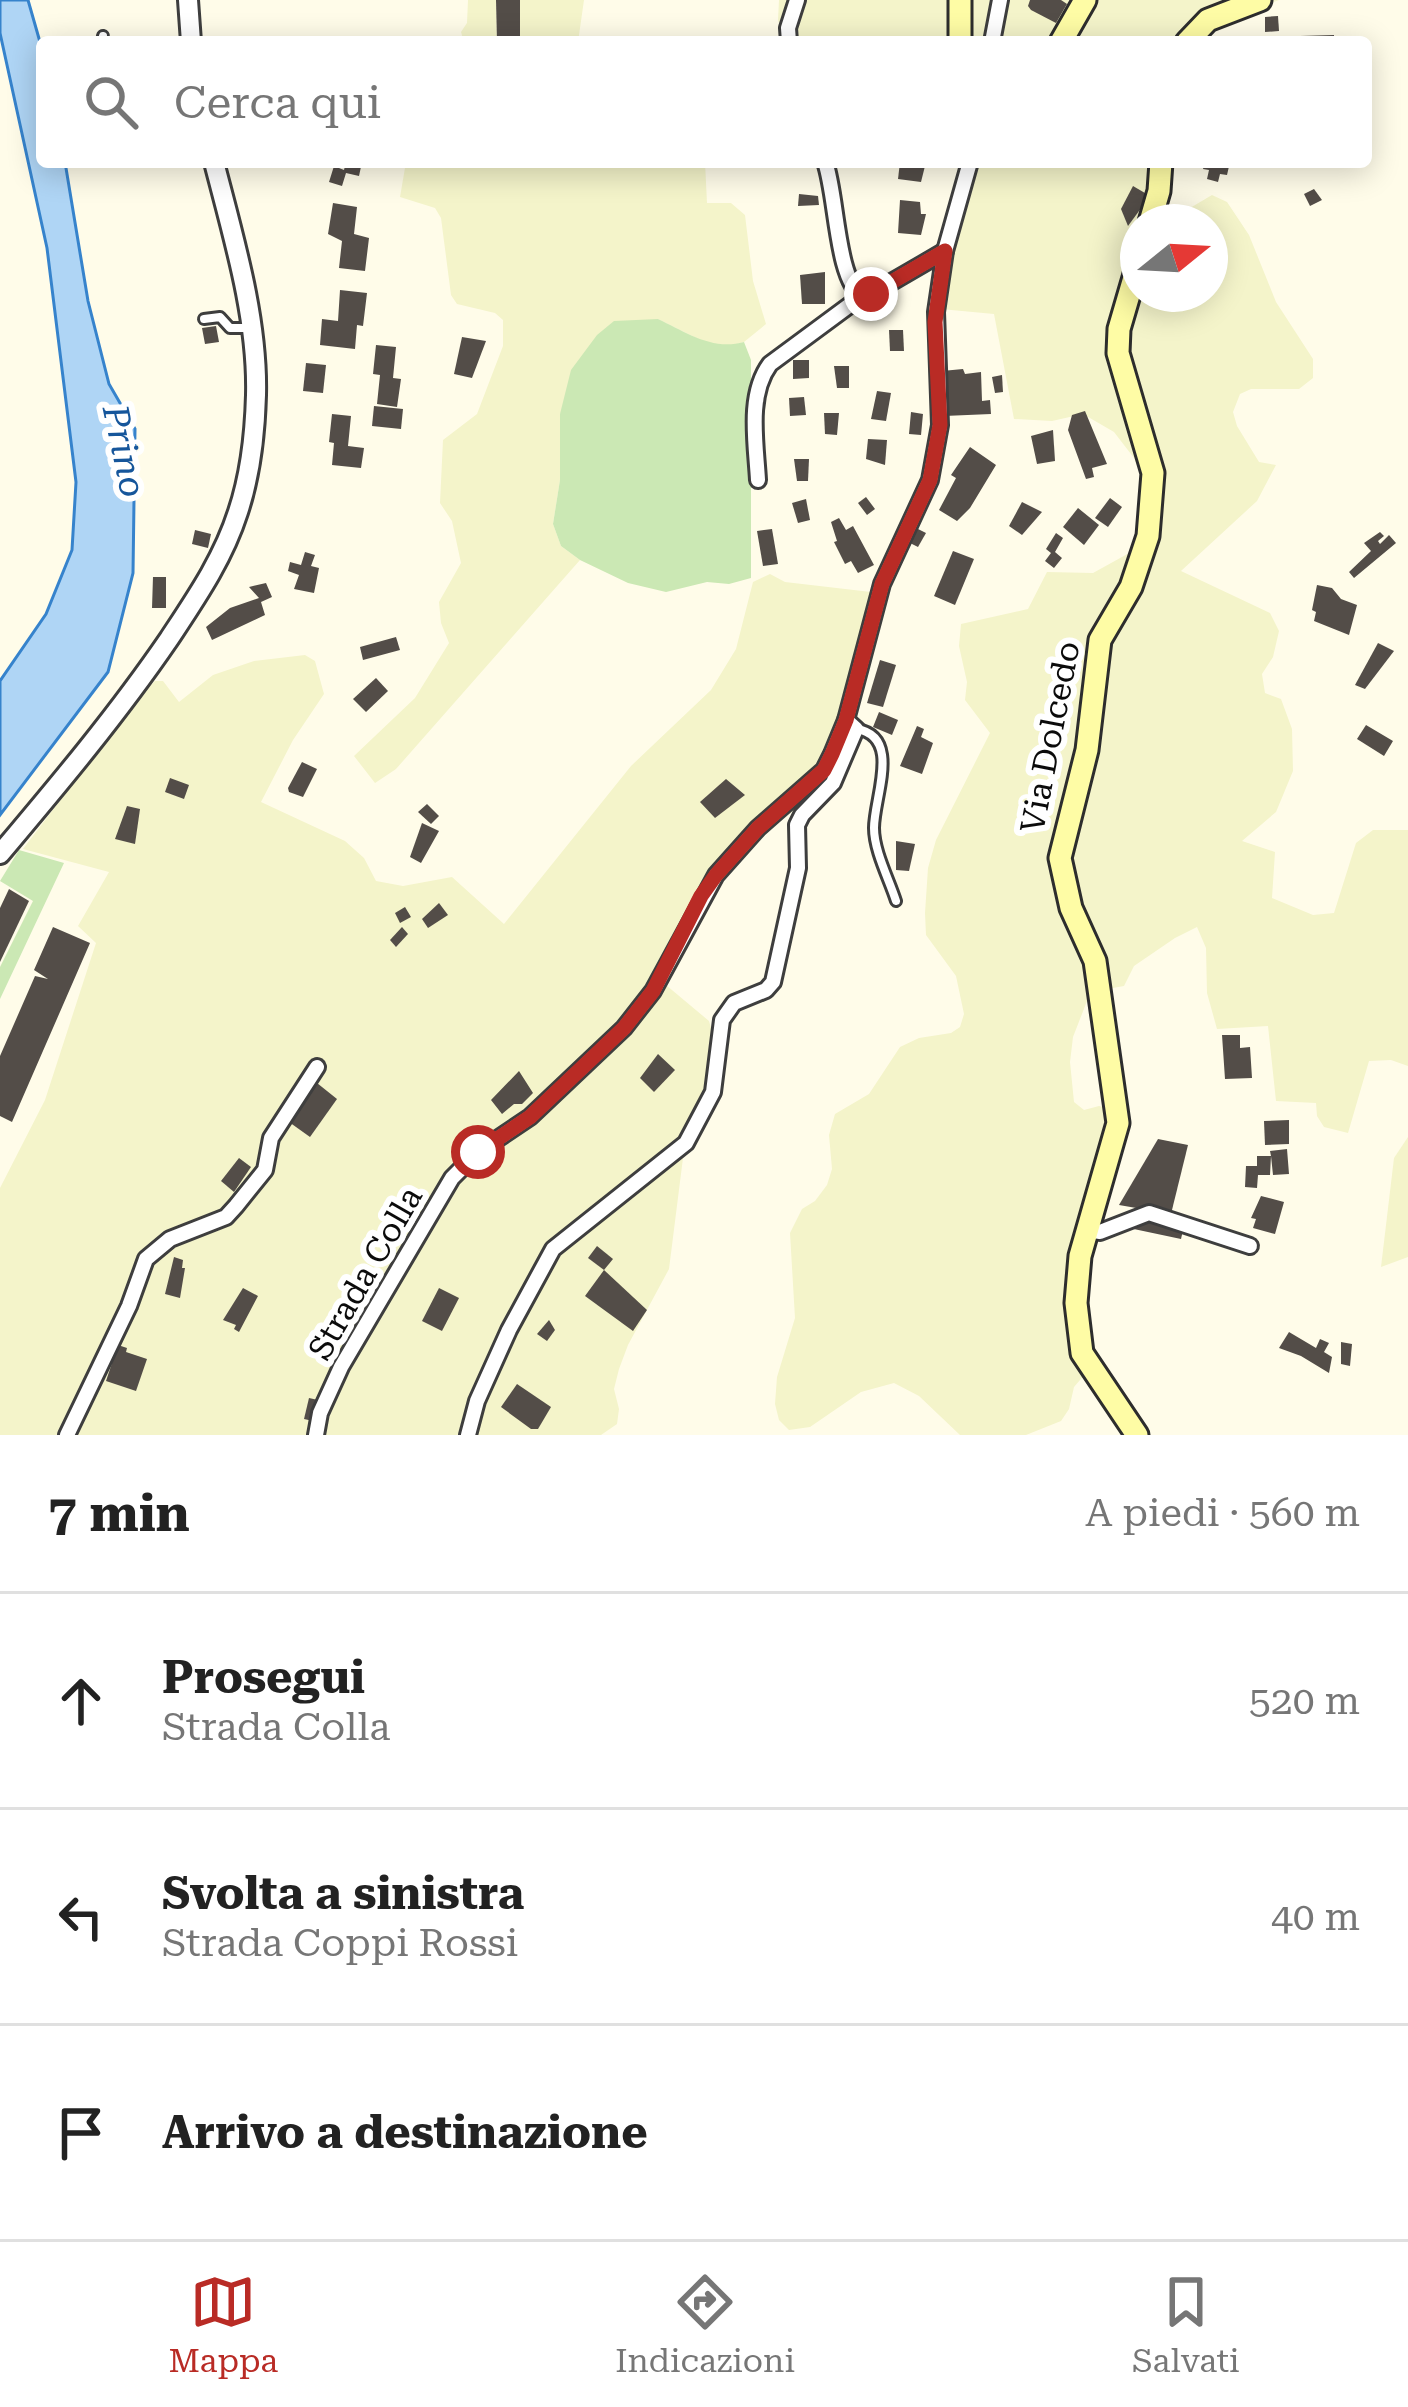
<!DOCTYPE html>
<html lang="it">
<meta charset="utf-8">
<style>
body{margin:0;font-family:"Roboto Serif",serif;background:#f2f2f2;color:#222}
.compass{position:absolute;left:1120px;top:204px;width:108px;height:108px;border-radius:50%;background:#fff;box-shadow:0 6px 30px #0003;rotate:72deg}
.stop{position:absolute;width:36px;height:36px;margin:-27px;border:9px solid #b92b25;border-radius:50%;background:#fff}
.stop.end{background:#b92b25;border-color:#fff;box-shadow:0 3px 12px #0008}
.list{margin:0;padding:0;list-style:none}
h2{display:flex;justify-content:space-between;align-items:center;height:156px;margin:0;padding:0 48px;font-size:51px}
h2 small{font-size:39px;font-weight:400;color:#767676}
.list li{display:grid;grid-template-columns:78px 1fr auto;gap:36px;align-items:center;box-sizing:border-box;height:216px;padding:0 48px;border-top:3px solid #e0e0e0}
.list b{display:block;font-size:45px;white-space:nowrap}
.list p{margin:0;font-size:39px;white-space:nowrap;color:#767676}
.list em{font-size:39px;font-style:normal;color:#767676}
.icon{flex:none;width:66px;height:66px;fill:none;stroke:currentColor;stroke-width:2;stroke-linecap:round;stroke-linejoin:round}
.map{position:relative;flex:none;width:1408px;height:1435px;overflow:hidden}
.search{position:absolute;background:#fff;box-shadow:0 6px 30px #0003;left:36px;right:36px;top:36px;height:132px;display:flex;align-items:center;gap:30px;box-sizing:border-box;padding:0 42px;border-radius:12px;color:#767676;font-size:45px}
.sheet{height:804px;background:#fff}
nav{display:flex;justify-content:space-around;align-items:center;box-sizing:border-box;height:168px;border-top:3px solid #e0e0e0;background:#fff;font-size:33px;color:#767676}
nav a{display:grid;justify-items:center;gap:6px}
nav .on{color:#b92b25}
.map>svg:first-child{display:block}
</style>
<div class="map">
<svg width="1408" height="1435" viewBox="0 0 1408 1435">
<rect width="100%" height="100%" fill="#fffce9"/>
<g fill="#f4f4ca">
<path d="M468,0H496L497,42H464L461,32L467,23Z"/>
<path d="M520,0H584L578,42H520Z"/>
<path d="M779,0H1279L1202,30L1195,42H785L778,20Z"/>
<path d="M406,162H705L707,203H731L745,215L753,281L766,324L744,342L727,347L702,341L658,319L560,414V480L553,524L561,546L580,560L396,769L375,783L354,756L415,698L449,643L441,623L439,602L461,563L452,521L440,503L443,440L477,414L503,346V320L495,313L457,304L451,295L441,218L435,208L400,197Z"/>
<path d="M966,162H1164L1154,222H1138V294H1210V222H1185L1190,208L1212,195L1227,202L1249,235L1276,302L1313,359V378L1299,389H1251L1240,394L1233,412L1237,426L1259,462L1276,465L1257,501L1181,571L1270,613L1279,631L1273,657L1262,674L1265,693L1281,699L1292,729L1293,771L1276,812L1242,841L1275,852L1272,898L1313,915L1334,913L1356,843L1373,830H1408V1066L1391,1060L1369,1061L1348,1133L1324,1127L1317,1116L1316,1103L1276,1101L1268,1026L1217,1029L1207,993L1206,948L1197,927L1175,938L1134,966L1124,986L1096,991L1087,1001L1073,1037L1070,1062L1074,1102L1084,1110L1099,1106L1113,1109L1074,1247L1086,1373L1074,1387L1069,1409L1061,1421L1026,1435H960L919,1396L894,1383L861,1392L810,1427L789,1430L779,1420L775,1404L777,1377L795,1318L790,1233L802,1209L815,1201L827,1185L832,1169L829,1135L835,1114L869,1094L900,1047L919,1038L951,1033L960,1027L964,1014L956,976L926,935L925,913L928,868L936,840L990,733L965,700L967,682L959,646L961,624L1028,609L1047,572L1093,573L1131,552L1147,530L1152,502L1134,458L1114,432L1083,414L1052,421L1014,419L994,314L930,308L931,283Z"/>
<path d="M770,574L785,582L871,592L876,619L874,643L860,671L855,729L841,760L817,794L778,822L710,890L660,980L709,1021L722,1067L683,1158L669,1269L628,1345L619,1369L614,1389L619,1409L617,1424L601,1435H0V1188L45,1100L96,943L78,926L109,872L23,849L138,698L155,681H163L179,702L213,675L254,661L305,655L315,661L324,694L293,740L261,802L345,841L364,858L376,881L403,886L452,877L504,924L631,766L711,690L736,649L753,582Z"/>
<path d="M1408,1137V1257L1381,1267L1394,1158Z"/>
</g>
<g fill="#cbe8b4">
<path d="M658,319C686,332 712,351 744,342L751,360V578L729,584L707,582L666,592L628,583L580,560L561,546L553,524L560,480V414L571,370L597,335L614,321Z"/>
<path d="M19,850L64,863L0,999V967L33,901L0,881Z"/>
</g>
<path fill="#afd5f5" stroke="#3683cc" stroke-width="3" d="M0,0H28L42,49V162H65L88,301L109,384L135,429L133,573L108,672L0,815V681L46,614L72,550L76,482L47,248L0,33Z"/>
<g fill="#534d48">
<path d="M496,0H520V42H497Z"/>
<path d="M1030,0H1061L1067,4L1056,23L1031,10L1028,6Z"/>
<path d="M1278,16L1279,31L1265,32V17Z"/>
<path d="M1334,35V42H1300V36Z"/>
<path d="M346,162H362L359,176L346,173L342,186L329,182L334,166L344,170Z"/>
<path d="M900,162H926L921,182L898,179Z"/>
<path d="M1205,162H1230L1227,175L1220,174L1218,182L1207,179L1209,170L1203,169Z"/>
<path d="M1133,186L1150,196L1128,226L1121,209Z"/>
<path d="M1314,189L1322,200L1310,206L1304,194Z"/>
<path d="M799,194L818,196L819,205L798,206Z"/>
<path d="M900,200L920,202L921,214H926L921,235L898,233Z"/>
<path d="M333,203L357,207L354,234L369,238L365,271L339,268L342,241L328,234Z"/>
<path d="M825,272V304H802L800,275Z"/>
<path d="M340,290L367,293L363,326L357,325L355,349L320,345L322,319L338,321Z"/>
<path d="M216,326L219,342L205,344L202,328Z"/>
<path d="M889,330H903L904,351H890Z"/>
<path d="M462,337L486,341L472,378L454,374Z"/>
<path d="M376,345L396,347L393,378L401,379L397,407L377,404L380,375L373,374Z"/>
<path d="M793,360H809V378L793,379Z"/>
<path d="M306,363L326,365L323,393L303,391Z"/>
<path d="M834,366H849V388H837Z"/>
<path d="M963,369L965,374L981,372L982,401L990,400L991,414L944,416L942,371Z"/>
<path d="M1002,375L1003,392L995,393L992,377Z"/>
<path d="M877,391L891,393L886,421L871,419Z"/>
<path d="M804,397L806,415L790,416L789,398Z"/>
<path d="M374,406L403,409L401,429L372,426Z"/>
<path d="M1085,411L1107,464L1092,468L1094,477L1086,479L1068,430L1072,415Z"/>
<path d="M911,412L923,414L921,435L909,434Z"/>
<path d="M824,413H839L837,435L825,434Z"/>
<path d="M332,414L351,416L348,446L364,448L361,468L332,465L334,443L329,442Z"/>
<path d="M1053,430L1055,461L1037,464L1031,436Z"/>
<path d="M868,439L887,440L885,465L866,459Z"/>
<path d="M970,447L996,465L970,508L957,521L939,510L956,478L951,475Z"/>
<path d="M794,459H809L808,481H797Z"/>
<path d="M866,497L875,509L867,515L858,503Z"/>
<path d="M1110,498L1122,507L1108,527L1095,518Z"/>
<path d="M806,499L810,520L798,523L792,503Z"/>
<path d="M1022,502L1042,512L1022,535L1009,526Z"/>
<path d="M1078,508L1099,525L1084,545L1063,527Z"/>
<path d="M839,518L846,530L853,526L874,565L858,573L851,561L845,564L834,542L837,541L831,522Z"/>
<path d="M914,527L926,533L918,547L906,541Z"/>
<path d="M772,529L778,564L763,566L757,531Z"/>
<path d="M195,530L211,534L208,548L192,544Z"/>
<path d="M1380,532L1384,536L1378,541L1380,544L1389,535L1396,543L1354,578L1349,572L1371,551L1364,543Z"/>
<path d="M1056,533L1063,538L1055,552L1062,558L1054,568L1045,561L1051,553L1046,549Z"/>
<path d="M953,551L974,559L955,605L934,596Z"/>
<path d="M305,552L315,555L311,566L319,568L314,593L294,589L299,575L288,571L290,562L301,565Z"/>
<path d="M153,577H166V608H152Z"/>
<path d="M266,583L272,597L261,602L265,615L212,640L206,627L230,608L259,598L249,587Z"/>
<path d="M1317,585L1332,588L1341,599L1357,605L1349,635L1314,621L1316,612L1312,610Z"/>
<path d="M396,637L400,650L363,660L360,647Z"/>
<path d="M1378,643L1394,651L1365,689L1355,685Z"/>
<path d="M880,660L896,665L883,707L867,703Z"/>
<path d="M376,678L388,691L366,712L353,699Z"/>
<path d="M879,712L898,720L892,735L873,727Z"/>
<path d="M1366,725L1393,741L1384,756L1357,739Z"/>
<path d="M917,726L924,729L921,737L933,743L922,774L900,766Z"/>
<path d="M302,762L317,769L303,797L289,792L288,788Z"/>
<path d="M170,778L189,785L184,799L165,792Z"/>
<path d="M726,779L745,795L715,818L700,802Z"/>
<path d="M427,804L439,816L431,824L418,812Z"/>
<path d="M127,806L140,809L135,844L115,839Z"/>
<path d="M422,823L439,831L421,863L410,857Z"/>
<path d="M896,841L915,844L909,871L896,870Z"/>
<path d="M9,889L29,901L0,962V908Z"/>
<path d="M439,903L448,915L428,928L422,919Z"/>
<path d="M405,907L411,917L400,923L395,913Z"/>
<path d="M53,927L90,943L12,1122L0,1116V1056L35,976L48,979L34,970Z"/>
<path d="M402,927L408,934L396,947L390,940Z"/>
<path d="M1222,1035H1240V1048L1250,1047L1252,1078L1225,1079Z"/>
<path d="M658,1054L675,1070L654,1092L640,1078Z"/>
<path d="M519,1071L533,1093L522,1104H514L502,1114L491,1100Z"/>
<path d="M317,1083L337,1099L310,1137L289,1122Z"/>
<path d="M1289,1120V1144L1265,1145L1264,1121Z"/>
<path d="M1158,1139L1188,1145L1171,1214L1119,1205Z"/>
<path d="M1287,1149L1289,1174L1273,1175L1271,1156L1270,1175H1258L1257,1188L1245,1187L1246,1166H1257V1156H1271L1270,1151Z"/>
<path d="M239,1158L251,1167L234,1192L221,1181Z"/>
<path d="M1261,1196L1284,1202L1275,1234L1253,1228L1256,1219L1251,1218Z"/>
<path d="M1141,1218L1184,1226L1181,1239L1129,1228Z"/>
<path d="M597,1246L613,1259L604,1270L588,1258Z"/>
<path d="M174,1257L183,1260L182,1268H185L180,1298L165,1294Z"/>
<path d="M604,1270L647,1310L633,1331L585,1296Z"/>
<path d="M243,1288L258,1296L239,1332L234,1329L236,1325L223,1320Z"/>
<path d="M439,1288L459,1298L442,1331L422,1321Z"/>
<path d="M549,1320L555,1330L547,1341L537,1334Z"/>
<path d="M1289,1332L1316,1348L1320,1339L1329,1343L1324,1352L1332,1357L1329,1373L1301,1356L1279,1348Z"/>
<path d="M1341,1342L1352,1344L1350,1366L1341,1364Z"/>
<path d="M118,1345L127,1348L126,1352L147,1359L136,1391L106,1381Z"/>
<path d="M517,1384L551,1407L538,1429H531L501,1407Z"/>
<path d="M309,1398L318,1400L313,1421L304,1419Z"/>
</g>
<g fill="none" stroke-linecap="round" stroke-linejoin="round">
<defs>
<g id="service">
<path d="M102,42L103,36"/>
<path d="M204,319L220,317L230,328H249"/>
<path d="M857,729C902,737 874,797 874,828C874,851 889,879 896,901"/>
</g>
<g id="minor">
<path d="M789,42L788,28L797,0"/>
<path d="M992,42L1000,0"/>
<path d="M825,162C837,195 836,279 862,296L871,294L945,251"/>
<path d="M758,480C756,443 747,395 770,364L862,296"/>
<path d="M1088,1230L1100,1232L1149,1213L1250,1246"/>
<path d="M67,1435L129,1306L146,1259L170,1239L226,1217L236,1206L265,1170L271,1138L317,1067"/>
<path d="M316,1435L320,1413L341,1367L452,1178L478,1152L530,1117L624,1028L653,991L716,875L758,828L824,770L832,754L846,720L882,584L930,480L940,425L936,312L945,251L970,162"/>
<path d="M468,1435L477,1401L509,1330L553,1249L686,1143L713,1092L722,1020L734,1003L766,990L773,982L798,868L797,825L802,815L833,783L856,729L846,720"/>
</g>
<g id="tertiary">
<path d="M188,0L191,42"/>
<path d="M0,854C59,784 117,715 169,639C196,598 223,559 238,512C250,476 255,433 256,395C258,318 233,236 214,162"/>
</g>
<g id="secondary">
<path d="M960,42V0"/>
<path d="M1061,42L1085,0"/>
<path d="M1187,42L1208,20L1260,0"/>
<path d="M1150,222L1159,191L1161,162"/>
<path d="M1137,1435L1082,1353L1076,1303L1080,1256L1118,1123L1095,961L1071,908L1060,858L1087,750L1100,640L1131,587L1148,536L1153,473L1118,353L1119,329L1138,264"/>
</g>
</defs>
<use href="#service" stroke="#3e3e3e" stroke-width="14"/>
<use href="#minor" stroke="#3e3e3e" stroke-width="20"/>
<use href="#tertiary" stroke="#3e3e3e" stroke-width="24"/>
<use href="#secondary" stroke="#2d2d2d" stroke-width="27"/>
<use href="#service" stroke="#fff" stroke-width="8"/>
<use href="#minor" stroke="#fff" stroke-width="14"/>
<use href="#tertiary" stroke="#fff" stroke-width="18"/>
<use href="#secondary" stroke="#fefca5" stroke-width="21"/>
</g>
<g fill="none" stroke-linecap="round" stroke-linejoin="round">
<path stroke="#b92b25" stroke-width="15" d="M478,1152L530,1117L624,1028L653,991L701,896L716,875L758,828L824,770L832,754L846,720L882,584L930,480L940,425L935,322L945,251L871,294"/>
</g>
<g text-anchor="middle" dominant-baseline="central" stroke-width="12" stroke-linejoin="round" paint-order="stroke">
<g font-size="33" fill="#0b0b0b" stroke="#fff">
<text transform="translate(1050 737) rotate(-79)">Via Dolcedo</text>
<text transform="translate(365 1273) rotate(-60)">Strada Colla</text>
</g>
<g font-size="36" font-style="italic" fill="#16569b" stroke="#fff">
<text transform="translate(124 451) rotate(78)">Prino</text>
</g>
</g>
</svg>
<svg class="compass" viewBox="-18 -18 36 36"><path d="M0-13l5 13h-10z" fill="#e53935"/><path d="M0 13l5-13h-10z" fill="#767676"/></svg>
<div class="stop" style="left:478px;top:1152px"></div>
<div class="stop end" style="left:871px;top:294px"></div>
<div class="search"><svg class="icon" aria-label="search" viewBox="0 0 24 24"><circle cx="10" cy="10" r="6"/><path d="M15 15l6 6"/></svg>Cerca qui</div>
</div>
<section class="sheet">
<h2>7 min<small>A piedi · 560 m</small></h2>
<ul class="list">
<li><svg class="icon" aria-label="ahead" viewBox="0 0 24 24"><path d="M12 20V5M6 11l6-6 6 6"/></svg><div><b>Prosegui</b><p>Strada Colla</p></div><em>520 m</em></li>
<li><svg class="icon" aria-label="left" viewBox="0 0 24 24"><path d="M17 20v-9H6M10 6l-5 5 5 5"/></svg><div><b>Svolta a sinistra</b><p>Strada Coppi Rossi</p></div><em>40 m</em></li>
<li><svg class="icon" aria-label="arrive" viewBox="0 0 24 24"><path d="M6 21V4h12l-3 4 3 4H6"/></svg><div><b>Arrivo a destinazione</b></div></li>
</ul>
</section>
<nav>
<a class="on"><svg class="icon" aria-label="map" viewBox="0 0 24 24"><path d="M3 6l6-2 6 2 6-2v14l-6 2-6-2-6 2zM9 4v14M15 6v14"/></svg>Mappa</a>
<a><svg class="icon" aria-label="directions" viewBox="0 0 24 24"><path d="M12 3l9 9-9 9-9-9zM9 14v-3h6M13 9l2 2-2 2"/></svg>Indicazioni</a>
<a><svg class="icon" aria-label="saved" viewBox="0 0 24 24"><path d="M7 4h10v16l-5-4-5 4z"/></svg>Salvati</a>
</nav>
